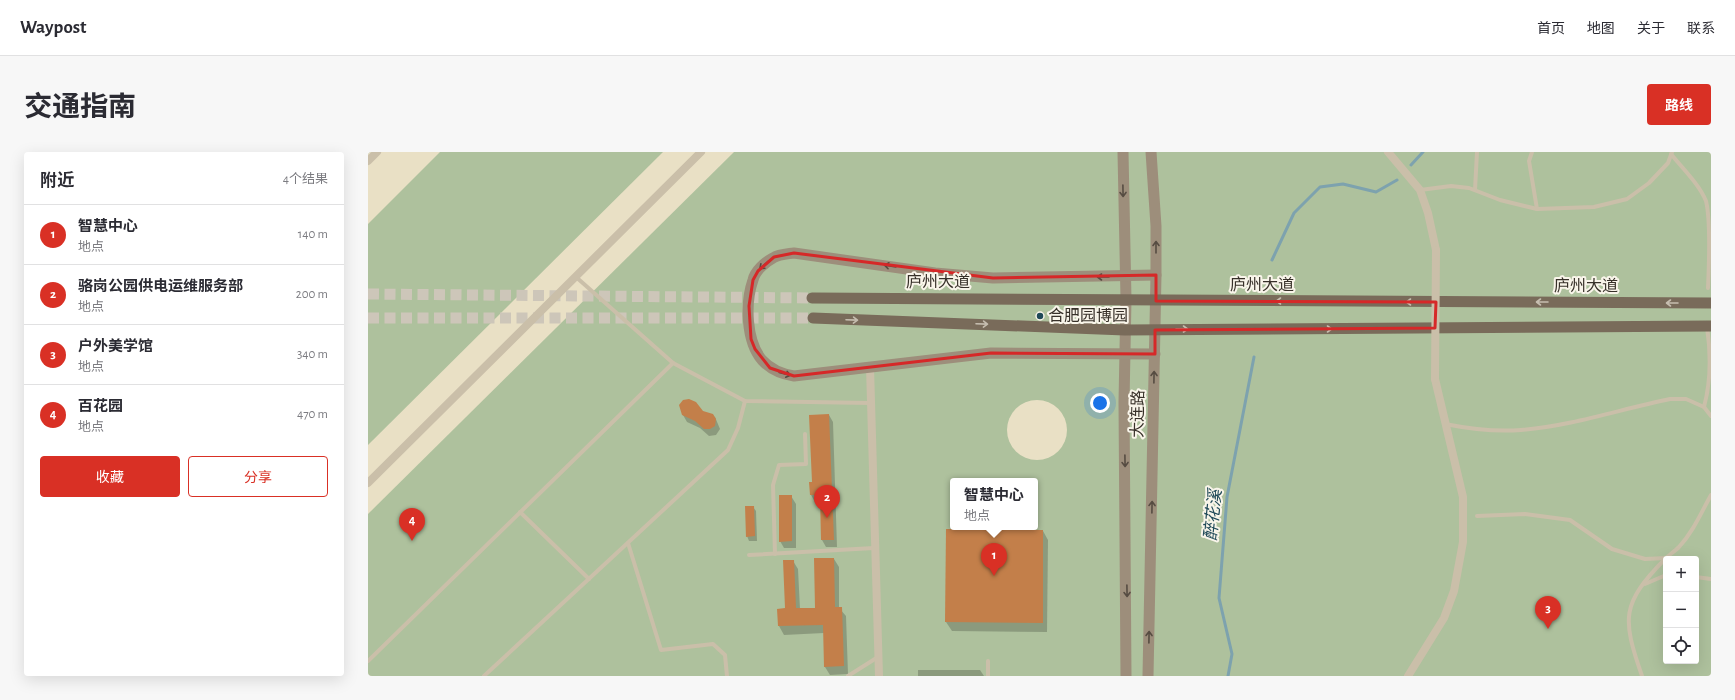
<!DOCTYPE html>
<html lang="zh">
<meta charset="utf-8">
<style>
body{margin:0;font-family:"Alegreya Sans","Noto Sans SC",sans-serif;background:#f7f7f7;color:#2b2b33}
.controls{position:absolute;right:12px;bottom:12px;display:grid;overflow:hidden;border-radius:4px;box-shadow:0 4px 16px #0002}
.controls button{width:36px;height:36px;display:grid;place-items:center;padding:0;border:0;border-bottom:1px solid #e1e1e2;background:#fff;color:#2b2b33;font:20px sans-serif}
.you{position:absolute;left:732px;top:251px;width:14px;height:14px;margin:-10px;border:3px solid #fff;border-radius:50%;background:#1a73e8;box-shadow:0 0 0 6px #1a73e833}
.badge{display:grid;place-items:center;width:26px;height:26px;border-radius:50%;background:#d93025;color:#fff;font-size:13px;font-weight:700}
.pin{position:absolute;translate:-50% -33px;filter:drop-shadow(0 1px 2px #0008)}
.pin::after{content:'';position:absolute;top:21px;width:14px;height:12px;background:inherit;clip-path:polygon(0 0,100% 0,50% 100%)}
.popup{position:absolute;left:582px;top:326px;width:88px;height:52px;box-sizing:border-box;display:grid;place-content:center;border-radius:4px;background:#fff;filter:drop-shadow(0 1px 3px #0005);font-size:13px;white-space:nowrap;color:#7c7c81}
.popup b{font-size:15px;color:#2b2b33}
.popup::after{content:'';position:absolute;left:50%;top:100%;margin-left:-8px;border:8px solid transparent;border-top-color:#fff}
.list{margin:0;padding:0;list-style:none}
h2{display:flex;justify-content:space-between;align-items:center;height:52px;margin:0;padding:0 16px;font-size:17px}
h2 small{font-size:13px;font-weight:400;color:#7c7c81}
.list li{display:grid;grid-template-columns:26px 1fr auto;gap:12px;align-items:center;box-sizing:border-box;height:60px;padding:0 16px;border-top:1px solid #e1e1e2}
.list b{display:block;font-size:15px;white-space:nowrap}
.list p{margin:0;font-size:13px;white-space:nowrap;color:#7c7c81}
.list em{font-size:13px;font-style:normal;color:#7c7c81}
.actions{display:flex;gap:8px;padding:12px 16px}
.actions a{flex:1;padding:9px 0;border:1px solid #d93025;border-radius:4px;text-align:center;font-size:14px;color:#d93025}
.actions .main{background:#d93025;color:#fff}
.icon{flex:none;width:22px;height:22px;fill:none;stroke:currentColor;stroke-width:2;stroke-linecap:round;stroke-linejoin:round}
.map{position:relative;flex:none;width:1343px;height:524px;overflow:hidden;border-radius:4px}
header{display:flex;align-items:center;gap:24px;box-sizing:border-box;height:56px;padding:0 20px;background:#fff;border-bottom:1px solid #e1e1e2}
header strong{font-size:19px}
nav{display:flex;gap:22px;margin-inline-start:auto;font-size:14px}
.intro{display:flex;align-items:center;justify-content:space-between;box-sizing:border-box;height:96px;padding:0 24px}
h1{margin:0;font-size:28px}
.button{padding:10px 18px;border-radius:4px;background:#d93025;color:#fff;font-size:14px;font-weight:700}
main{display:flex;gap:24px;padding:0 24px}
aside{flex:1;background:#fff;border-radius:4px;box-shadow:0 4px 16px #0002}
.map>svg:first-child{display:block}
</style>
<header>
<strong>Waypost</strong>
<nav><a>首页</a><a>地图</a><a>关于</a><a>联系</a></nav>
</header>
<div class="intro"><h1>交通指南</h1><a class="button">路线</a></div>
<main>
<aside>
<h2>附近<small>4个结果</small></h2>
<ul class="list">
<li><span class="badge">1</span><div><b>智慧中心</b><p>地点</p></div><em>140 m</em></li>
<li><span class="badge">2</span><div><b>骆岗公园供电运维服务部</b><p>地点</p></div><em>200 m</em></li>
<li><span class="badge">3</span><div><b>户外美学馆</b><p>地点</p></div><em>340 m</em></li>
<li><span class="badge">4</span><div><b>百花园</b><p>地点</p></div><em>470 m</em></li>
</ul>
<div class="actions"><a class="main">收藏</a><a>分享</a></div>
</aside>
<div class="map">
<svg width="1343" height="524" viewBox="0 0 1343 524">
<rect width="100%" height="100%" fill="#f2ecdd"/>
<path fill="#aec19d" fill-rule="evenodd" d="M0,0H1343V524H0ZM585,329H667V375H585ZM1298,407H1328V509H1298Z"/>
<g fill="#e9e0c5">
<path d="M0,0H72L0,72Z"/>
<path d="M295,0H366L0,362V293Z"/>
<circle cx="669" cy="278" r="30"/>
</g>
<g fill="#0003">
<path d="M334,259L347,265L352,277L348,283L341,284L332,276L319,270L315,263Z"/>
<path d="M461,263L465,270L469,395H458L454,388L453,350H447L443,343L442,331H445Z"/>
<path d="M423,344L428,352V396H416L412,389Z"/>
<path d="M385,355L388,359L389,389H381L379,384Z"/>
<path d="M675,379L680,388L679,480L584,479L578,470Z"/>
<path d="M466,407L471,415V456L478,464L480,522L462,523L457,515L456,481L416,483L411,474L410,458L418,457L425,409L430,417L432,457L448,456Z"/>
<path d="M550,518H612L616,524H550Z"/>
</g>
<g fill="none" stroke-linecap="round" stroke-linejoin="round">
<g stroke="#7da2ae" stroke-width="3">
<path d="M1043,13L1055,0"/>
<path d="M904,108L926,61L952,35L975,32L1008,40L1029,28"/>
<path d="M860,524L864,502L851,446L859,345L886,205"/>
</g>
</g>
<g fill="#c37f4a">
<path d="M321,247L328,250L335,259L345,262L348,267L347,274L342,277H336L327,269L314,263L311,253L315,248Z"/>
<path d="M461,262L466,388H453L452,343H442L441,330H444L441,263Z"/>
<path d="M411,343H424V389L411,390Z"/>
<path d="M377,354H386L387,384L378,385Z"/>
<path d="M578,377L675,378V471L577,470Z"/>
<path d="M446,406H466L467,455H474L476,514L456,515L455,473L410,474L409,457L417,456L415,408H426L428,456H447Z"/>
</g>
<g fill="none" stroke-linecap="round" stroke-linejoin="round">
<g stroke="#cdc6b9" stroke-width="11" stroke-dasharray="11 5.5" stroke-linecap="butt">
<path d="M0,142L444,146"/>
<path d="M0,166H445"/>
</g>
<g stroke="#cabfa9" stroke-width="4">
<path d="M1164,0L1161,9L1169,57"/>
<path d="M1303,2C1315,17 1331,32 1338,49C1343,69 1341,114 1340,136"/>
<path d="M1052,38L1083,34L1101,36L1132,48L1169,57L1226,55L1259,47L1281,31L1300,11L1304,0"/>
<path d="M1107,38L1109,0"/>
<path d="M208,125L305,211L377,249L503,251"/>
<path d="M1339,175C1343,202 1343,229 1336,255L1343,264"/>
<path d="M1077,272C1102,277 1128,280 1153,278C1204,274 1253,257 1302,247H1318L1336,255"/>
<path d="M152,360L221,427"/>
<path d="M1109,364L1157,362L1202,368L1244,397L1277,407L1298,406"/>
<path d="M260,391L293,498L345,492L357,503L359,524"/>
<path d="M407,402L405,333L411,313L438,312L437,282"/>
<path d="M381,403L506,396"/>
<path d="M1328,425L1343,427"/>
<path d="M1277,432L1298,423"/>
<path d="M0,509L305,211"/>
<path d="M620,509V524"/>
<path d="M116,524L360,298L370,276L377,249"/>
<path d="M480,524L510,505"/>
<path d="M1274,524C1254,466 1253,452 1297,407C1301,403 1307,399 1311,395C1325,380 1333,361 1343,343"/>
</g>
<g stroke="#cabfa9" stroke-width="8">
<path d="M1020,0L1052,38L1060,61L1068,98"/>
<path d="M0,9L9,0"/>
<path d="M502,215L511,524"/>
<path d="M0,331L333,0"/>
<path d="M1040,524L1076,466L1086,439L1095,390V345L1067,227"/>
</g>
<g stroke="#9d8e7b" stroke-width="11">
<path d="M755,0L758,147L756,250L758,524"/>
<path d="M787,202L623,201L426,224C413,222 403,218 394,208C378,189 377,151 385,128C387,119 397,110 405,106C411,102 419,102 426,101L567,121L625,126L788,123"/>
<path d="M780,524L788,123V74L783,0"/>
</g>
<g stroke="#796b5a" stroke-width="11">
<path d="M444,146L1343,151"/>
<path d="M445,166L757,178L1343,174"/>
</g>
<path stroke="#cabfa9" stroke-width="8" d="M1067,227L1068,98"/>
</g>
<defs><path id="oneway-shaft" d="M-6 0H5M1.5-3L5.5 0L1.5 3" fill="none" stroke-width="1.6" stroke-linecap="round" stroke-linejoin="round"/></defs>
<g stroke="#564c42">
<use href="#oneway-shaft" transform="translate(755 39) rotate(89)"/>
<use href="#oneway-shaft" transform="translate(788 95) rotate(-90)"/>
<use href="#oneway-shaft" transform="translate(396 113) rotate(138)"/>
<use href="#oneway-shaft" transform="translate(522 114) rotate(-171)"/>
<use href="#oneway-shaft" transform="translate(735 125) rotate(180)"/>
<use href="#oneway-shaft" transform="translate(417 222) rotate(14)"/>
<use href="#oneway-shaft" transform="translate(786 225) rotate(-89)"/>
<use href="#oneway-shaft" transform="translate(757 309) rotate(89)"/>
<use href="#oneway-shaft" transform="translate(784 355) rotate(-89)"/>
<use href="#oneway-shaft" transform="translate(759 439) rotate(89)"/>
<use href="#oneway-shaft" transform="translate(781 485) rotate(-89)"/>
</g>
<g stroke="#c6beb0">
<use href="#oneway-shaft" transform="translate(914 149) rotate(-180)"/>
<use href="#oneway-shaft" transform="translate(1044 150) rotate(-180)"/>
<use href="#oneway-shaft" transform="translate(1174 150) rotate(-180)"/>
<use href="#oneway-shaft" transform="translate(1304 151) rotate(-180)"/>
<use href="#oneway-shaft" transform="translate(484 168) rotate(2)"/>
<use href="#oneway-shaft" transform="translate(614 172) rotate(2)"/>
<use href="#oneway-shaft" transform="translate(814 177)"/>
<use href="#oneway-shaft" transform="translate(958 177)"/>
</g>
<path fill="none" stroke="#d62828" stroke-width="3" stroke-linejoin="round" d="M426,101L625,126L788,123V149L1068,150L1067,176L787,178V202L623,201L426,224L402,216L387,197L383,187L381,154L385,128L390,119L406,105Z"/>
<circle fill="#1f4958" stroke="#f9f5ea" stroke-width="1.5" cx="672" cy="164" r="4"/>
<g text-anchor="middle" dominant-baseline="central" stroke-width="4" stroke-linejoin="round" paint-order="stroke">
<g font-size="16" fill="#373029" stroke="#f9f5ea">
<text x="570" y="130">庐州大道</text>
<text x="894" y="133">庐州大道</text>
<text x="1218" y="134">庐州大道</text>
<text transform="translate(770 262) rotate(-89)">大连路</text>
</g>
<g font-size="16" fill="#373029" stroke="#f9f5ea" text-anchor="start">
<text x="680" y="164">合肥园博园</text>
</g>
<g font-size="17" font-style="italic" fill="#1f4958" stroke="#f9f5ea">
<text transform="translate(845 363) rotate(-84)">醉花溪</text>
</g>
</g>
</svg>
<div class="controls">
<button>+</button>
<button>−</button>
<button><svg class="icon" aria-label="locate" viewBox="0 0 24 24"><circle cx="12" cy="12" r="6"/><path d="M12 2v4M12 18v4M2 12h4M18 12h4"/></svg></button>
</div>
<div class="you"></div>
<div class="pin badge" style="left:626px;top:424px">1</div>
<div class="popup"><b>智慧中心</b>地点</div>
<div class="pin badge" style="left:459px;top:366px">2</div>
<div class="pin badge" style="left:1180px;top:477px">3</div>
<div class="pin badge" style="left:44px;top:389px">4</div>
</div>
</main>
